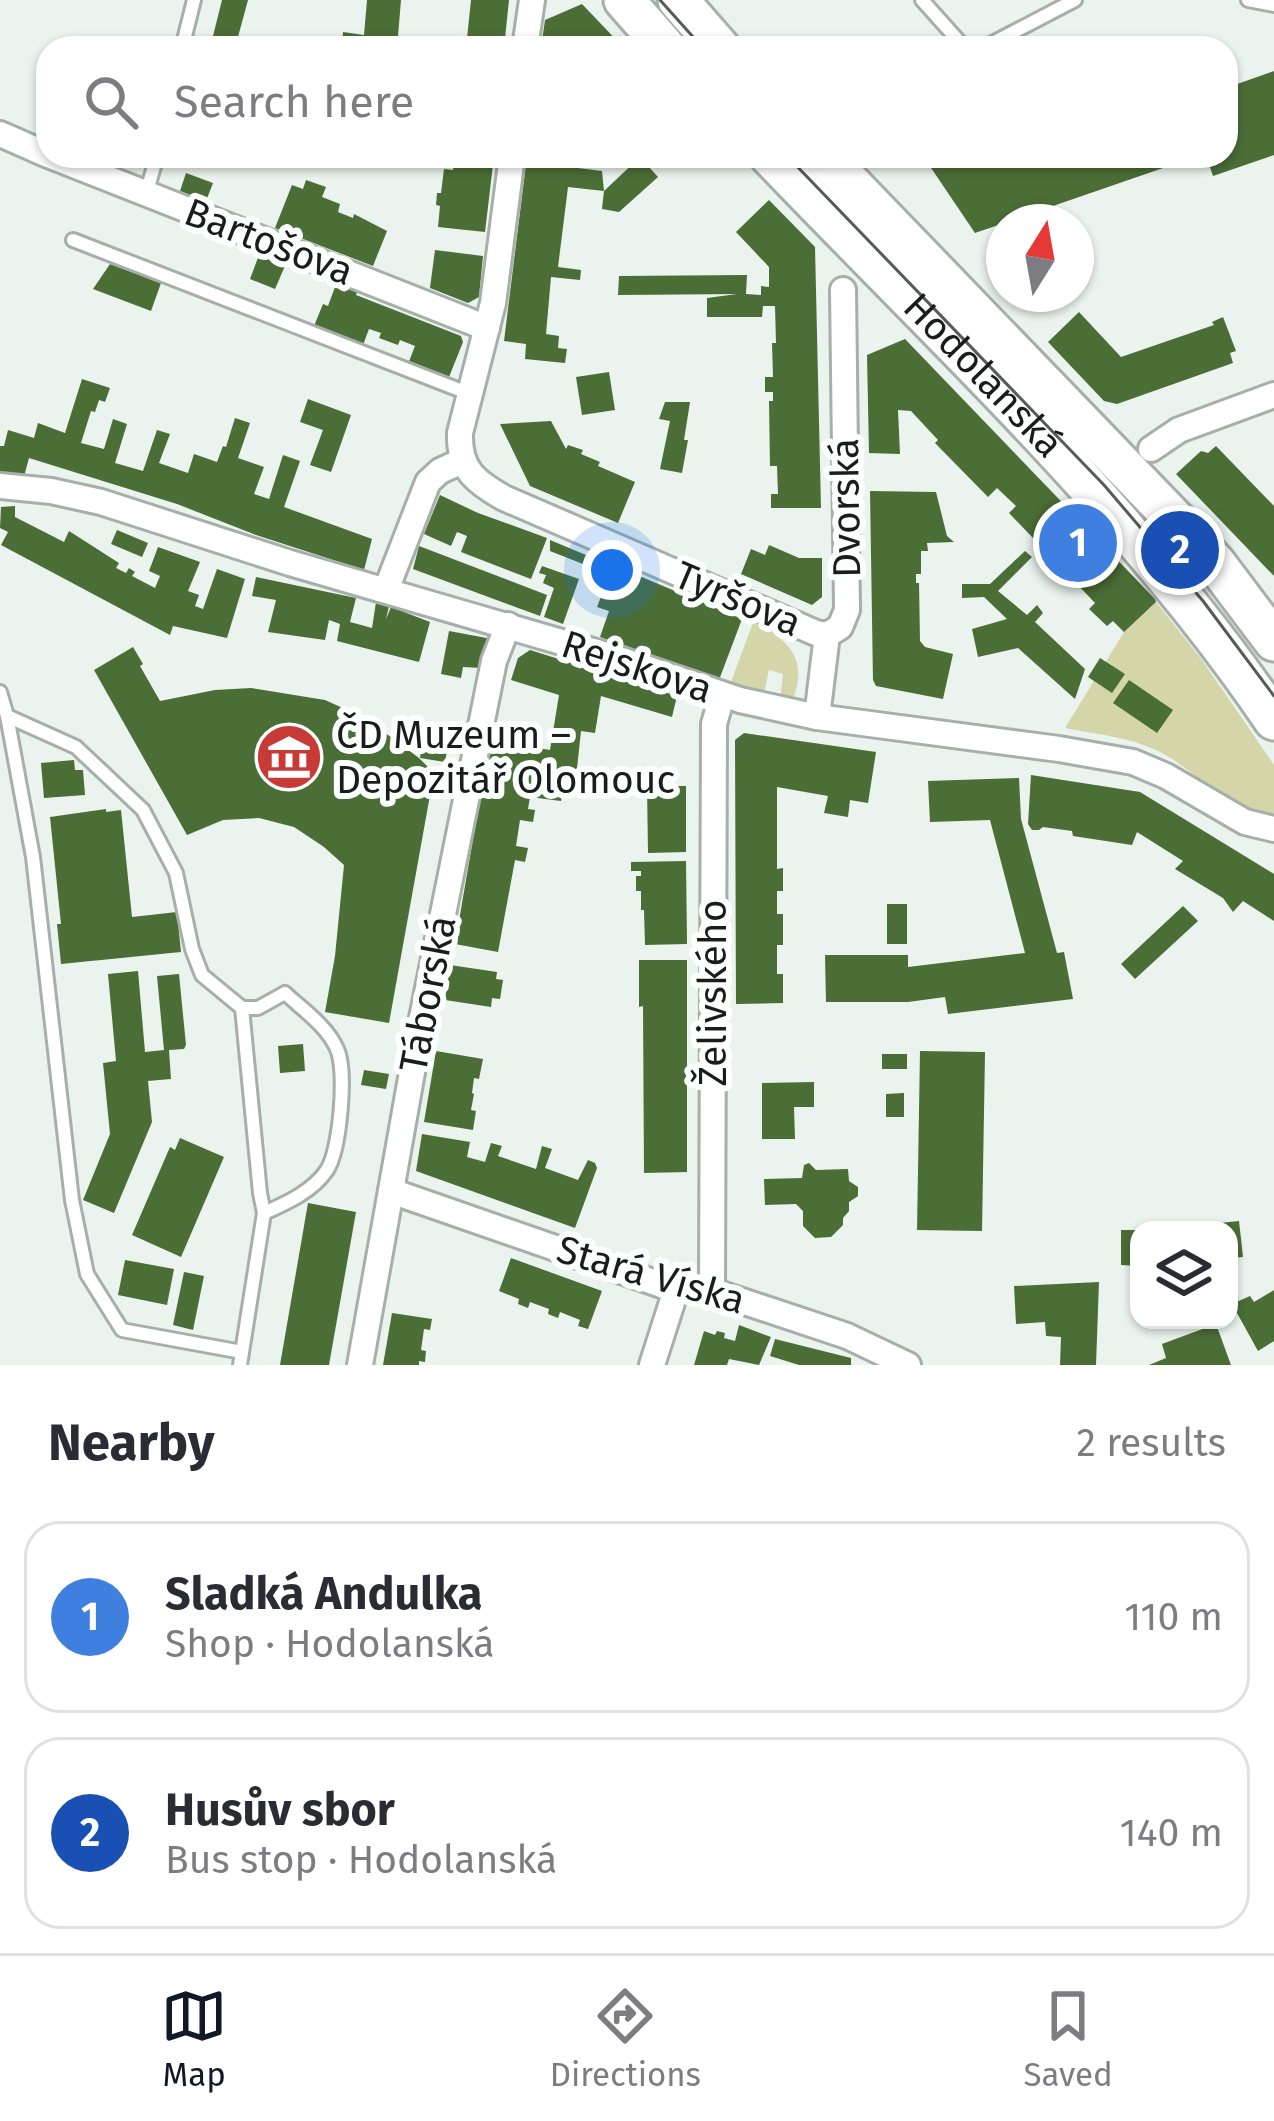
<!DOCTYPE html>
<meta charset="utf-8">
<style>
body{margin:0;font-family:"Fira Sans",sans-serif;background:#f7f7f7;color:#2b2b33}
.controls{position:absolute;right:36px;bottom:36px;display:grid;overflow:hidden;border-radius:24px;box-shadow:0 3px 9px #0004}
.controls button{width:108px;height:108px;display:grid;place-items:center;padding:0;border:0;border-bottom:3px solid #e1e1e2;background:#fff;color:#2b2b33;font:60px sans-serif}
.compass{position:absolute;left:986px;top:204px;width:108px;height:108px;border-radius:50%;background:#fff;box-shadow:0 3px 9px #0004;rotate:11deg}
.you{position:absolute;left:612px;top:570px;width:42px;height:42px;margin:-30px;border:9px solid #fff;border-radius:50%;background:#1a73e8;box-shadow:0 0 0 18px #1a73e833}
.badge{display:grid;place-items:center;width:78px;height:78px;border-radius:50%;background:#111827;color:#fff;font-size:39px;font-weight:700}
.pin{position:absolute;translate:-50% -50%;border:6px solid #fff;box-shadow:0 3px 12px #0006}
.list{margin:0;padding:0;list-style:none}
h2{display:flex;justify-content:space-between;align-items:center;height:156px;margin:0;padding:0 48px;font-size:51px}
h2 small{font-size:39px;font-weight:400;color:#7c7c81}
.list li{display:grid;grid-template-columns:78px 1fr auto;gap:36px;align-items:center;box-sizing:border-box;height:192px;margin:0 24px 24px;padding:0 24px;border:3px solid #e1e1e2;border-radius:36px}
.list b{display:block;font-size:45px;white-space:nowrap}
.list p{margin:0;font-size:39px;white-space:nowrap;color:#7c7c81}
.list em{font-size:39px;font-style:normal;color:#7c7c81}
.icon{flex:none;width:66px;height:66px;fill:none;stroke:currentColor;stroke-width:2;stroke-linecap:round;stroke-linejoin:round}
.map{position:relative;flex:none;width:1274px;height:1365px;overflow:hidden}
.search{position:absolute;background:#fff;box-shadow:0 3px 9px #0004;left:36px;right:36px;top:36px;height:132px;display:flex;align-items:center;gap:30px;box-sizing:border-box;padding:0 42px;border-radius:36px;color:#7c7c81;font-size:45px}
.sheet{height:588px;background:#fff}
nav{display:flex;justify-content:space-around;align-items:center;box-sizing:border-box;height:168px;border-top:3px solid #e1e1e2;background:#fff;font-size:33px;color:#7c7c81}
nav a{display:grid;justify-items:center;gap:6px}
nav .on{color:#111827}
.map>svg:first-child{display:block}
</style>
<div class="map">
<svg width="1274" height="1365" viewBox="0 0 1274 1365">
<rect width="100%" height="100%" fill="#eaf3ee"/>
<g fill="#d5d5aa">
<path d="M1156,602L1202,660L1274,765V816C1230,816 1195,768 1158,751C1129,737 1096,734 1065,728L1124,632Z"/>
<path d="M754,620C786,639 808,657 794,696L780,700L783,674L769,670L763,698L728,690Z"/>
</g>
<g fill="#4b6d36">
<path d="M222,0H248L235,48H210Z"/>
<path d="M367,0H401L397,48H342L343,32L364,35Z"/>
<path d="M471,0H509L504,48H466Z"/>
<path d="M582,4L624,48H541L545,20Z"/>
<path d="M1274,71V155L1213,176L1206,156H1226V88Z"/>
<path d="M455,156H494L485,232L438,227L440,206L436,205L437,193H441L444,169L453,170Z"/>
<path d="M527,156H571L570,167L602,171L604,191L568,187L558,267L581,270L580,280L551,277L546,334L559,336L558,348L567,349L565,363L525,359L526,344L504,341Z"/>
<path d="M923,156H1195V157L975,233Z"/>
<path d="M640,157L658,177L619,212L602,209L604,191Z"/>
<path d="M186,173L213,183L206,201L180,191Z"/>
<path d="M306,180L326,187L322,197L340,204L338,212L353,218L354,214L387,231L373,266L275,228L292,185L303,189Z"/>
<path d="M769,200L815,247L821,508H771V494H778L777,466H770L769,401H773V392H765V377H773L772,343H776L775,306H763L762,317H707V298L737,294L618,295L619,276L747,275L746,294L761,295V286L769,287V267L736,232Z"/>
<path d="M435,250L483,256L479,297L468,303L430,288Z"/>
<path d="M259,255L285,266L275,289L250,279Z"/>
<path d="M110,264L161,283L151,311L93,289Z"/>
<path d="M338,279L359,287L356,295L461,336L463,342L449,377L408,364L415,346L400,340L398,345L379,338L381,333L369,329L363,345L314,326L323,304L328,306Z"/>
<path d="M1079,312L1121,357L1214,325L1212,322L1223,317L1236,351L1230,353L1233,363L1117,404L1104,401L1048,342Z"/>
<path d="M905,339L1155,599L1156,602L1124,632L1113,621L1107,626L1089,609L1095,603L1009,513L1016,506L997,488L988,497L935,443L938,440L911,411L898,410L900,454L869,453L867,355Z"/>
<path d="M609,372L615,410L582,415L576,377Z"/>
<path d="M82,379L110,388L105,402L99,400L95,412L91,411L81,443L104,449L113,419L127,424L115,463L143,471L157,430L170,434L159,463L188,473L194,454L217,462L223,446L226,447L235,418L250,423L238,458L264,467L254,494L269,499L283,455L300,461L284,507L372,539L364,570L256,535L177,504L29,458L23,480L0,474V446H4L8,430L34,438L38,423L65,433Z"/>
<path d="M308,399L351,415L331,472L310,465L323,430L300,422Z"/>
<path d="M665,402H690L684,440H688L682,473L660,469L670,421L659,419Z"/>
<path d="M551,421L566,449L568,445L583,450L581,454L600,462L598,466L635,482L618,523L530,486L500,424Z"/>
<path d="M1216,446L1274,506V576L1176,474L1201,451L1208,453Z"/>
<path d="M870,491L936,492L947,536L954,542L927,543L928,551H921V574H916V583H919L920,641L925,647L953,654L943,699L876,686L873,680Z"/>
<path d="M440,495L478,513L547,538L531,579L461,552L467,536L457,532L451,546L424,534Z"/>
<path d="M15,506V517L64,542L69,531L119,563L116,568L126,573L129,568L135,572L132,576L155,588L160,576L149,571L158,547L200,562L188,591L199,595L195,606L203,609L217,569L245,579L227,638L173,626L170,635L1,545L8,532L0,528L1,507Z"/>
<path d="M117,530L148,543L142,557L111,544Z"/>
<path d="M550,540L586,555L583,564L550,551Z"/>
<path d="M769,545L799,558H822V597L812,605L741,574L751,549L765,555Z"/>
<path d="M419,546L547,595L540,616L413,569Z"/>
<path d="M1025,551L1032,557L998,591L1027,615L1037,605L1043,613L1035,622L1085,669L1075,699L1018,648L978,657L972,629L1007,619L984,597L962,598V584H990Z"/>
<path d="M613,565L742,619L719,680L600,637L609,611L597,607Z"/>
<path d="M542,566L579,579L563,624L544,617L554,588L543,583L546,575L539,573Z"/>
<path d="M256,577L356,598L350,622L372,628L376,602L389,606L386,619L391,607L430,622L419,662L337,641L340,624L329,620L325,640L268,632L276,600L252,596Z"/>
<path d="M449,631L492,639L481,668L463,667L461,678L441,674Z"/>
<path d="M133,647L143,664L140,666L160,701L215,690L251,688L325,700L365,718L419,758L434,773L389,1023L325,1012L335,956L344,865L324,847L294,827L259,818L223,820L187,835L94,670Z"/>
<path d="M530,650L677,696L672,717L601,696L595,733L581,731L576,778L564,779L561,801L530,797L528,809L535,810L533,822L520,820L516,846L528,848L525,862L515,860L498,952L455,944L490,740L550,750L559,695L511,680L518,658Z"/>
<path d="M1100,658L1125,674L1112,693L1088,677Z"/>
<path d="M1129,680L1173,710L1157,733L1113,703Z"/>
<path d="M425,728L450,733L445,762L420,758Z"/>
<path d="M744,733L876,752L868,803L850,800L848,817L824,813L828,796L777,787V869L783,868V891H777V914H783V945H777V974H783V1003L736,1004L735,740Z"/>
<path d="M74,760L75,770H83L85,795L44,798L41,763Z"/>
<path d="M1031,775L1140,792L1274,874V921L1243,901L1233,912L1223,898L1175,869L1183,861L1137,832L1132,845L1073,836L1072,831L1043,827L1039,830H1032L1028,824Z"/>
<path d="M1019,778L1021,819L1057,953L1064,952L1073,999L948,1014L945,997L908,1002H826L825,955H908V967L1025,953L990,820L930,822L928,781Z"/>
<path d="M647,786H686V852L648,853Z"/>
<path d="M106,809V812L121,810L132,917L177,912L181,952L61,964L57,924H61L50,817Z"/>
<path d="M686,861L687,944L645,945L644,910H641V891H636V876H641V871H631V862Z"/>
<rect x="887" y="904" width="20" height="40"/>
<path d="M1183,906L1198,921L1135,979L1121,964Z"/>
<path d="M639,960H687V1172L644,1173L643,1006L639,1007Z"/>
<path d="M450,965L497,972L496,979L503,980L500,999L492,998L491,1007L445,1000Z"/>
<path d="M138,971L145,1052L164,1050L157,976L179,974L186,1045L184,1049L169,1050L171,1079L148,1081L152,1122L114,1213L83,1200L110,1134L103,1063L116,1061L108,974Z"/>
<path d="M303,1044L305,1071L280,1073L278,1046Z"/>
<path d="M436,1051L483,1059L479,1079L474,1078L472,1093L474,1094L471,1110L476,1111L473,1130L424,1122Z"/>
<path d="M920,1051L985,1052L982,1231L917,1230Z"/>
<rect x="882" y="1054" width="25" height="15"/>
<path d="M364,1070L389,1074L386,1089L361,1085Z"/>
<path d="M814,1082V1107H794L795,1139H762V1083Z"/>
<path d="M904,1093V1117H886V1094Z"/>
<path d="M422,1134L470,1142L467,1157L485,1162L491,1143L502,1146L498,1156L536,1169L542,1146L552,1149L545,1168L578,1180L588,1160L595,1163L597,1168L575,1228L416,1171Z"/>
<path d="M180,1138L224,1157L181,1257L132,1235L170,1147L175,1150Z"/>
<path d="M809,1163L816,1170L848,1169L849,1181L858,1187V1196L849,1202V1211L843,1218V1225L831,1237L815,1238L803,1226V1211L796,1204L765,1205L764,1179L802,1178L804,1165Z"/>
<path d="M308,1203L356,1212L329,1365H280Z"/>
<path d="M1239,1221L1243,1257L1229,1258V1230H1182L1181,1227Z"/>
<path d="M1121,1230H1139V1266L1121,1265Z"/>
<path d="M511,1258L602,1291L588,1329L578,1326L580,1320L560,1312L558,1318L548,1314L549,1309L530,1302L528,1308L518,1304L519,1299L499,1291Z"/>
<path d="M125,1260L174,1269L167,1305L118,1295Z"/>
<path d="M184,1272L204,1276L193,1330L173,1325Z"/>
<path d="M1099,1282L1096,1365H1060L1061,1337L1046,1336L1045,1322L1016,1324L1014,1286Z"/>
<path d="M1274,1290V1341L1258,1351L1232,1304L1250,1296L1254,1302Z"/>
<path d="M392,1313L432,1319L430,1330L424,1329L421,1350L426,1351L425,1362L419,1361V1365H383Z"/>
<path d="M1216,1324L1231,1365H1149L1166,1358L1162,1344Z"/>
<path d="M739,1325L771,1337L759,1365L729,1359L727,1365H694L704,1331L715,1335L717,1331L725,1333L724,1338L735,1341Z"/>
<path d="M775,1339L851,1358V1365H799L770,1356Z"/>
</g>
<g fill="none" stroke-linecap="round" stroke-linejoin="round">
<defs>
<g id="service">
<path d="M922,0L965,48"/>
<path d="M1248,0L1274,5"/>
<path d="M182,48L194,0"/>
<path d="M983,48L1075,0"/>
<path d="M146,194L157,156"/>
<path d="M73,240L470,394"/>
<path d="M0,692L7,716L76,747L143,810L176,873L192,949L202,975L242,1008L260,1193L264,1213L240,1365"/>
<path d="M7,716L33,857L72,1200L87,1274L122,1330L242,1352"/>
<path d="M242,1008H258L285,993C303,1010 327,1026 337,1049C347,1071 340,1150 327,1170C313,1191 287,1203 264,1213"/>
</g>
<g id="minor">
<path d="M525,48L532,0"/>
<path d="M0,134L48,155"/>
<path d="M51,156L487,328"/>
<path d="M512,156L493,303L460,433C459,469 474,481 504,498L816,633L827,635"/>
<path d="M1151,449L1179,430L1274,395"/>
<path d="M0,486L51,491L101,502L290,563L613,657L740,700L817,717L1059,749L1133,762L1166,776L1245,822L1274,829"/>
<path d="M386,590L428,482L440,471L462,461"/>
<path d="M817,717L827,635L840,627L847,610L843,290"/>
<path d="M391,1191L676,1290L712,1291L847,1336L908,1365"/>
<path d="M712,1291L714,724L722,696"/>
<path d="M360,1365L419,1033L494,661L508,625"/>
<path d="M652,1365L676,1290"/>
</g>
<g id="primary">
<path d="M624,0L666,48"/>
<path d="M678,0L720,48"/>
<path id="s1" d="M770,156C944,338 1132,511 1274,720"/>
<path d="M824,156L1182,527L1216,564L1274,641"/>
</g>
</defs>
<use href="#service" stroke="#a6afaa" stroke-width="18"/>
<use href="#minor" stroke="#a6afaa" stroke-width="30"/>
<use href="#primary" stroke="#a6afaa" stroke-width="45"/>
<use href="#service" stroke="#fff" stroke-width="12"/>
<use href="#minor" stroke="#fff" stroke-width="24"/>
<use href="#primary" stroke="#fff" stroke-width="39"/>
<g stroke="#565b58" stroke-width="3">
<path d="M660,0L703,48"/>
<path d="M787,156L1104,485L1203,601L1274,696"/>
</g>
</g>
<defs>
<symbol id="museum-disc" viewBox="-11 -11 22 22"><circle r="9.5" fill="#c83a35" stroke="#fbfffd"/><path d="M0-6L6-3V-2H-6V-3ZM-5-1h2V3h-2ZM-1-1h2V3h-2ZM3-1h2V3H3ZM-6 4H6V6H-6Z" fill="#fff"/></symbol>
</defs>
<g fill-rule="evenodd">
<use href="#museum-disc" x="251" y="719" width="76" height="76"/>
</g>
<g text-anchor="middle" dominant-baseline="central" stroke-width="12" stroke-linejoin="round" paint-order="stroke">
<g font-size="39" fill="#181c1a" stroke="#fbfffd">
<text transform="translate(269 242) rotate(21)">Bartošova</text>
<text stroke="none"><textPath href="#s1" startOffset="306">Hodolanská</textPath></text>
<text transform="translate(846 508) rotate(-91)">Dvorská</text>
<text transform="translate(738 599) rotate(23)">Tyršova</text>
<text transform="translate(637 667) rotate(18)">Rejskova</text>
<text transform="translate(713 993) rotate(-90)">Želivského</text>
<text transform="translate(428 994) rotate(-79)">Táborská</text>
<text transform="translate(651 1275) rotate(16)">Stará Víska</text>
</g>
<g font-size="39" fill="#181c1a" stroke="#fbfffd" text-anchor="start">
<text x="336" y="735">ČD Muzeum –<tspan x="336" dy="45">Depozitář Olomouc</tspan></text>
</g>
</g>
</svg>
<div class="controls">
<button><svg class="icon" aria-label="layers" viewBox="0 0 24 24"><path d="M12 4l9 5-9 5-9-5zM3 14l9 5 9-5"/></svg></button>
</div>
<svg class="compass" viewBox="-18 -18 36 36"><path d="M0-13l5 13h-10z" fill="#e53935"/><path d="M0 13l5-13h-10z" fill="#7c7c81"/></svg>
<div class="you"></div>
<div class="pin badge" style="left:1078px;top:543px;background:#3f7fe0">1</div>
<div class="pin badge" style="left:1180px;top:550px;background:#1a4fb4">2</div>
<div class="search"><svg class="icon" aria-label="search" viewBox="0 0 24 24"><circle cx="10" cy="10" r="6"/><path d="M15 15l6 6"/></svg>Search here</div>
</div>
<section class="sheet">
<h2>Nearby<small>2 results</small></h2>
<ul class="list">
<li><span class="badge" style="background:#3f7fe0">1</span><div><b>Sladká Andulka</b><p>Shop · Hodolanská</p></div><em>110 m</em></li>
<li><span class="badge" style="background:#1a4fb4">2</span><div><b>Husův sbor</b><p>Bus stop · Hodolanská</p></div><em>140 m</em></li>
</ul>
</section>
<nav>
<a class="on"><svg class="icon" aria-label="map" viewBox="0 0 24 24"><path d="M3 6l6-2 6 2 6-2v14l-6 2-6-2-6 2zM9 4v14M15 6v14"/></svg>Map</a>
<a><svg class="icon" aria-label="directions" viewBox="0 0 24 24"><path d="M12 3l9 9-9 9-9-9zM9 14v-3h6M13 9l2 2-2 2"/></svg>Directions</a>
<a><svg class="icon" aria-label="saved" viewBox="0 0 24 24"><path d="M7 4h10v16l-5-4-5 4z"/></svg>Saved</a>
</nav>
